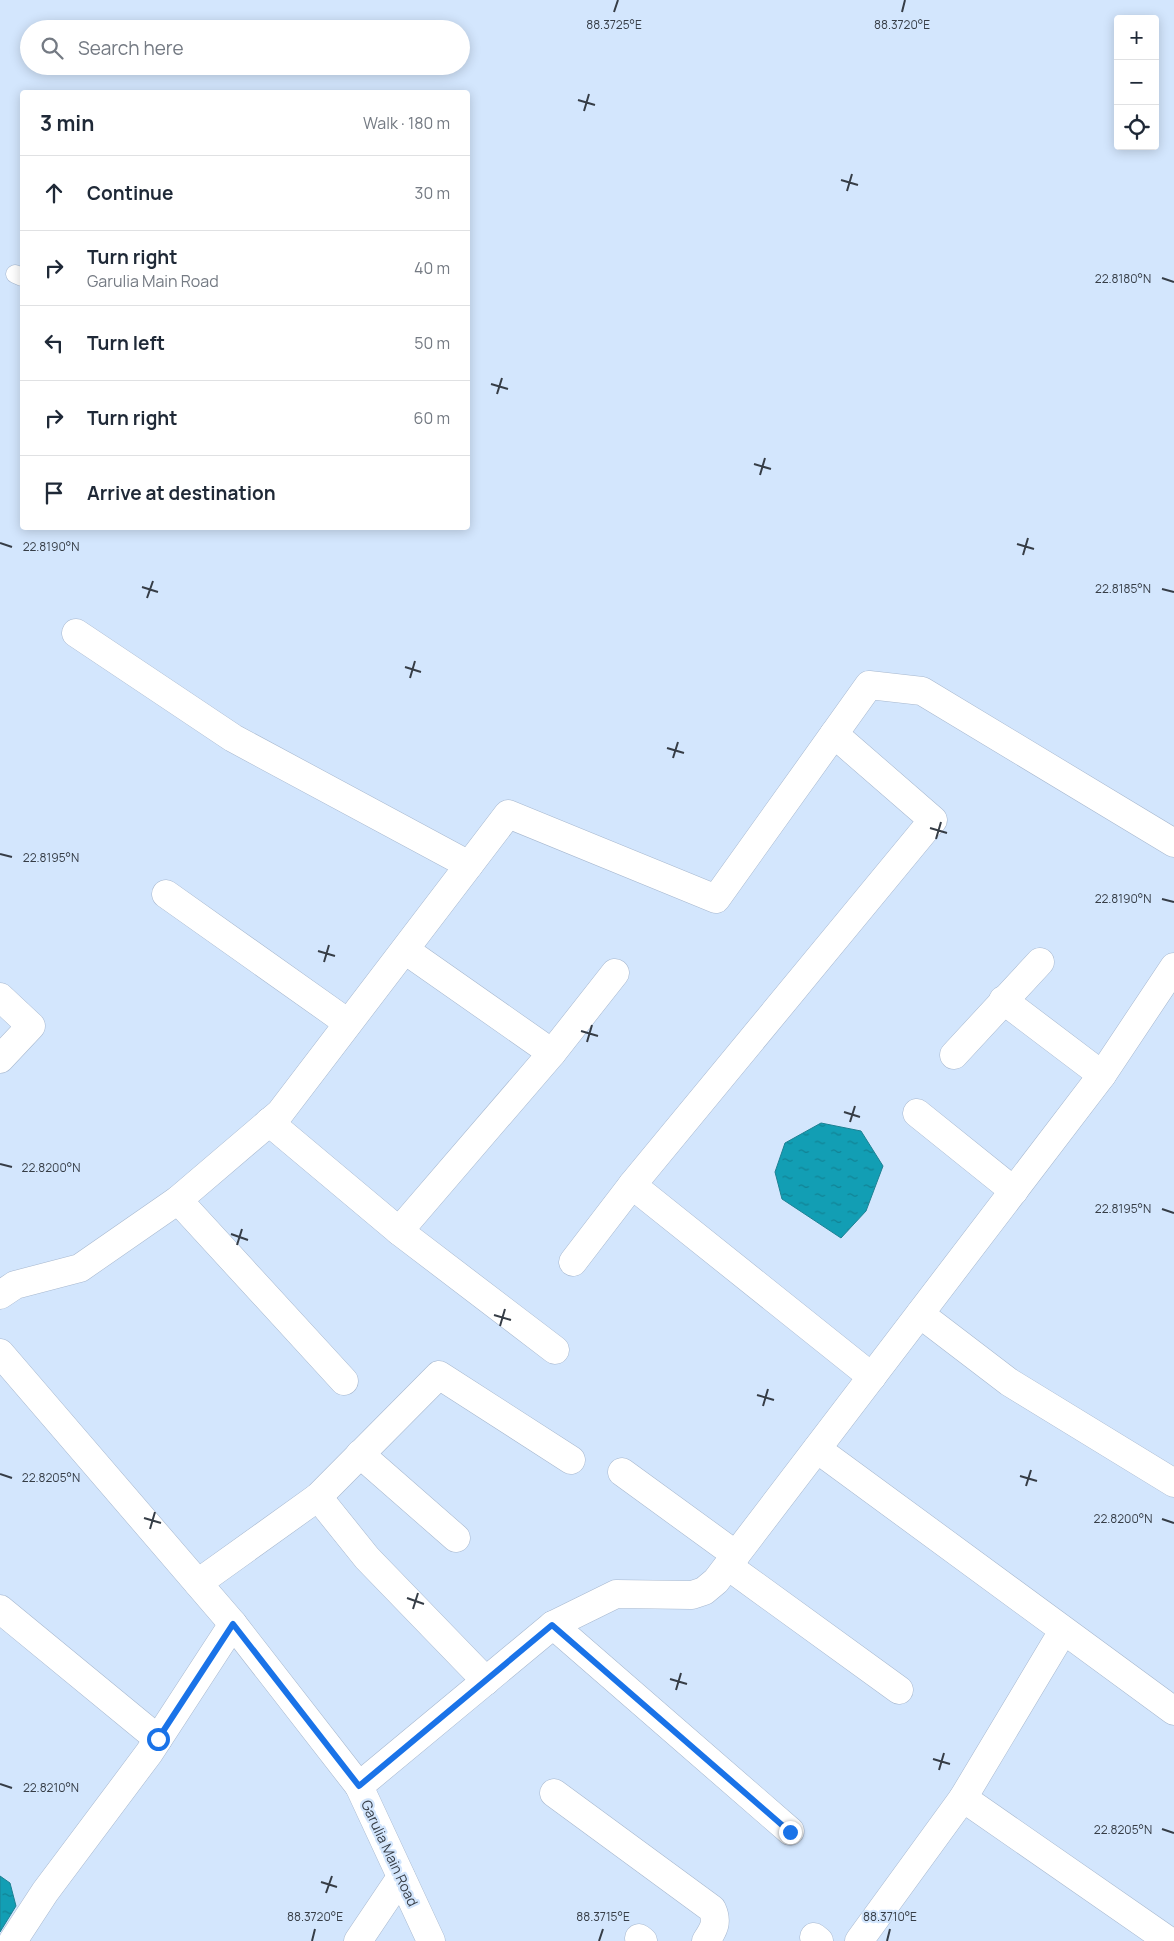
<!DOCTYPE html>
<meta charset="utf-8">
<style>
body{margin:0;font-family:Manrope,sans-serif;background:#f2f2f3;color:#1f2937}
.controls{position:absolute;right:15px;top:15px;display:grid;overflow:hidden;border-radius:5px;box-shadow:0 2px 12px #0003}
.controls button{width:45px;height:45px;display:grid;place-items:center;padding:0;border:0;border-bottom:1px solid #e0e1e3;background:#fff;color:#1f2937;font:25px sans-serif}
.stop{position:absolute;width:15px;height:15px;margin:-11px;border:4px solid #1a73e8;border-radius:50%;background:#fff}
.stop.end{background:#1a73e8;border-color:#fff;box-shadow:0 1px 5px #0008}
.list{margin:0;padding:0;list-style:none}
h2{display:flex;justify-content:space-between;align-items:center;height:65px;margin:0;padding:0 20px;font-size:21px}
h2 small{font-size:16px;font-weight:400;color:#747a83}
.list li{display:grid;grid-template-columns:32px 1fr auto;gap:15px;align-items:center;box-sizing:border-box;height:75px;padding:0 20px;border-top:1px solid #e0e1e3}
.list b{display:block;font-size:19px;white-space:nowrap}
.list p{margin:0;font-size:16px;white-space:nowrap;color:#747a83}
.list em{font-size:16px;font-style:normal;color:#747a83}
.icon{flex:none;width:28px;height:28px;fill:none;stroke:currentColor;stroke-width:2;stroke-linecap:round;stroke-linejoin:round}
.map{position:relative;flex:none;width:1174px;height:1941px;overflow:hidden}
.search{position:absolute;background:#fff;box-shadow:0 2px 12px #0003;left:20px;top:20px;width:450px;height:55px;display:flex;align-items:center;gap:12px;box-sizing:border-box;padding:0 18px;border-radius:28px;color:#747a83;font-size:19px}
.panel{position:absolute;background:#fff;box-shadow:0 2px 12px #0003;left:20px;top:90px;width:450px;height:440px;border-radius:5px}
.map>svg:first-child{display:block}
</style>
<div class="map">
<svg width="1174" height="1941" viewBox="0 0 1174 1941">
<defs>
<pattern id="water-ripples" width="26" height="14" patternUnits="userSpaceOnUse" patternTransform="scale(1.25)"><rect width="26" height="14" fill="#129eb4"/><path d="M2 4q2-2 4 0t4 0M15 11q2-2 4 0t4 0" fill="none" stroke="#128294"/></pattern>
</defs>
<rect width="100%" height="100%" fill="#d3e6fd"/>
<g fill="url(#water-ripples)" stroke="#1d8193">
<path d="M821,1123L861,1131L883,1166L866,1211L841,1238L782,1199L775,1172L785,1143Z"/>
<path d="M0,1876L10,1883L16,1906L0,1932Z"/>
</g>
<g fill="none" stroke-linecap="round" stroke-linejoin="round">
<defs>
<path id="lane" d="M15,274L22,277"/>
<g id="street">
<path d="M76,633L233,738L469,865"/>
<path d="M166,894L348,1023"/>
<path d="M405,950L552,1053"/>
<path d="M0,997L31,1026L0,1059"/>
<path d="M1003,1000L1102,1075"/>
<path d="M954,1055L1040,962"/>
<path d="M917,1113L1014,1191"/>
<path d="M269,1122L399,1231L555,1350"/>
<path d="M632,1185L872,1377"/>
<path d="M178,1200L344,1381"/>
<path d="M399,1231L552,1053L615,973"/>
<path d="M573,1262L632,1185L933,820L834,734"/>
<path d="M0,1295L15,1285L80,1268L178,1200L280,1113L508,814L716,899L869,685L922,691L1174,843"/>
<path d="M920,1314L1009,1382L1174,1483"/>
<path d="M817,1449L1174,1711"/>
<path d="M360,1454L456,1538"/>
<path d="M622,1472L736,1555"/>
<path d="M318,1497L367,1558L486,1681"/>
<path d="M728,1566L899,1690"/>
<path d="M198,1583L318,1497L439,1375L571,1460"/>
<path d="M0,1609L158,1739"/>
<path d="M553,1625L790,1831"/>
<path d="M359,1786L553,1625L616,1594L692,1595L704,1591L716,1581L1102,1075L1174,967"/>
<path d="M554,1793L712,1909C718,1922 714,1929 706,1941"/>
<path d="M963,1798L1169,1941"/>
<path d="M814,1937L819,1941"/>
<path d="M639,1938L643,1941"/>
<path d="M13,1941L45,1892L149,1753L233,1624"/>
<path d="M358,1941L401,1877"/>
<path d="M859,1941L963,1798L1063,1631"/>
</g>
<path id="secondary" d="M0,1353L233,1624L359,1786L431,1941"/>
</defs>
<use href="#lane" stroke="#a7b8cf" stroke-width="19"/>
<use href="#street" stroke="#a7b8cf" stroke-width="29"/>
<use href="#secondary" stroke="#a7b8cf" stroke-width="29"/>
<use href="#lane" stroke="#fff" stroke-width="18"/>
<use href="#street" stroke="#fff" stroke-width="28"/>
<use href="#secondary" stroke="#fff" stroke-width="28"/>
</g>
<g fill="none" stroke-linecap="round" stroke-linejoin="round">
<path stroke="#1a73e8" stroke-width="6" d="M158,1739L233,1624L359,1786L552,1625L790,1832"/>
</g>
<path fill="none" stroke="#363d46" stroke-width="2" d="M614,12L618,0M902,12L905,0M578,100L595,105M584,111L589,94M841,180L858,185M847,191L852,174M1162,278L1174,282M491,384L508,389M497,394L502,378M754,464L771,469M760,475L765,458M0,543L12,547M1017,544L1034,549M1023,555L1028,538M142,587L158,592M1162,589L1174,592M147,598L153,581M405,667L421,672M410,678L415,661M667,748L684,753M673,758L678,742M930,828L947,833M936,839L941,822M0,854L12,857M1162,899L1174,902M318,951L335,956M324,962L329,945M581,1031L598,1036M587,1042L592,1025M844,1112L860,1117M850,1122L855,1106M0,1164L12,1167M1162,1209L1174,1213M231,1234L248,1240M237,1245L242,1229M494,1315L511,1320M500,1326L505,1309M757,1395L774,1400M763,1406L768,1389M0,1474L12,1478M1020,1476L1037,1481M1026,1486L1031,1470M144,1518L161,1523M1162,1519L1174,1523M150,1529L155,1512M407,1598L424,1604M413,1609L418,1593M670,1679L687,1684M676,1690L681,1673M933,1759L950,1764M939,1770L944,1753M0,1784L12,1788M1162,1829L1174,1833M321,1882L337,1887M326,1893L332,1876M312,1941L315,1929M599,1941L603,1929M887,1941L890,1929"/>
<g text-anchor="middle" dominant-baseline="central" stroke-width="4.5" stroke-linejoin="round" paint-order="stroke">
<g font-size="14" fill="#363d46" stroke="#d3e6fd">
<text transform="translate(390 1853) rotate(65)">Garulia Main Road</text>
</g>
</g>
<g font-size="12" text-anchor="middle" fill="#363d46" stroke="#d3e6fd" stroke-width="4.5" stroke-linejoin="round" paint-order="stroke">
<text x="614" y="29">88.3725°E</text>
<text x="902" y="29">88.3720°E</text>
<text x="1123" y="283">22.8180°N</text>
<text x="51" y="551">22.8190°N</text>
<text x="1123" y="593">22.8185°N</text>
<text x="51" y="862">22.8195°N</text>
<text x="1123" y="903">22.8190°N</text>
<text x="51" y="1172">22.8200°N</text>
<text x="1123" y="1213">22.8195°N</text>
<text x="51" y="1482">22.8205°N</text>
<text x="1123" y="1523">22.8200°N</text>
<text x="51" y="1792">22.8210°N</text>
<text x="1123" y="1834">22.8205°N</text>
<text x="315" y="1921">88.3720°E</text>
<text x="603" y="1921">88.3715°E</text>
<text x="890" y="1921">88.3710°E</text>
</g>
</svg>
<div class="controls">
<button>+</button>
<button>−</button>
<button><svg class="icon" aria-label="locate" viewBox="0 0 24 24"><circle cx="12" cy="12" r="6"/><path d="M12 2v4M12 18v4M2 12h4M18 12h4"/></svg></button>
</div>
<div class="stop" style="left:158px;top:1739px"></div>
<div class="stop end" style="left:790px;top:1832px"></div>
<div class="search"><svg class="icon" aria-label="search" viewBox="0 0 24 24"><circle cx="10" cy="10" r="6"/><path d="M15 15l6 6"/></svg>Search here</div>
<section class="panel">
<h2>3 min<small>Walk · 180 m</small></h2>
<ul class="list">
<li><svg class="icon" aria-label="ahead" viewBox="0 0 24 24"><path d="M12 20V5M6 11l6-6 6 6"/></svg><div><b>Continue</b></div><em>30 m</em></li>
<li><svg class="icon" aria-label="right" viewBox="0 0 24 24"><path d="M7 20v-9h11M14 6l5 5-5 5"/></svg><div><b>Turn right</b><p>Garulia Main Road</p></div><em>40 m</em></li>
<li><svg class="icon" aria-label="left" viewBox="0 0 24 24"><path d="M17 20v-9H6M10 6l-5 5 5 5"/></svg><div><b>Turn left</b></div><em>50 m</em></li>
<li><svg class="icon" aria-label="right" viewBox="0 0 24 24"><path d="M7 20v-9h11M14 6l5 5-5 5"/></svg><div><b>Turn right</b></div><em>60 m</em></li>
<li><svg class="icon" aria-label="arrive" viewBox="0 0 24 24"><path d="M6 21V4h12l-3 4 3 4H6"/></svg><div><b>Arrive at destination</b></div></li>
</ul>
</section>
</div>
